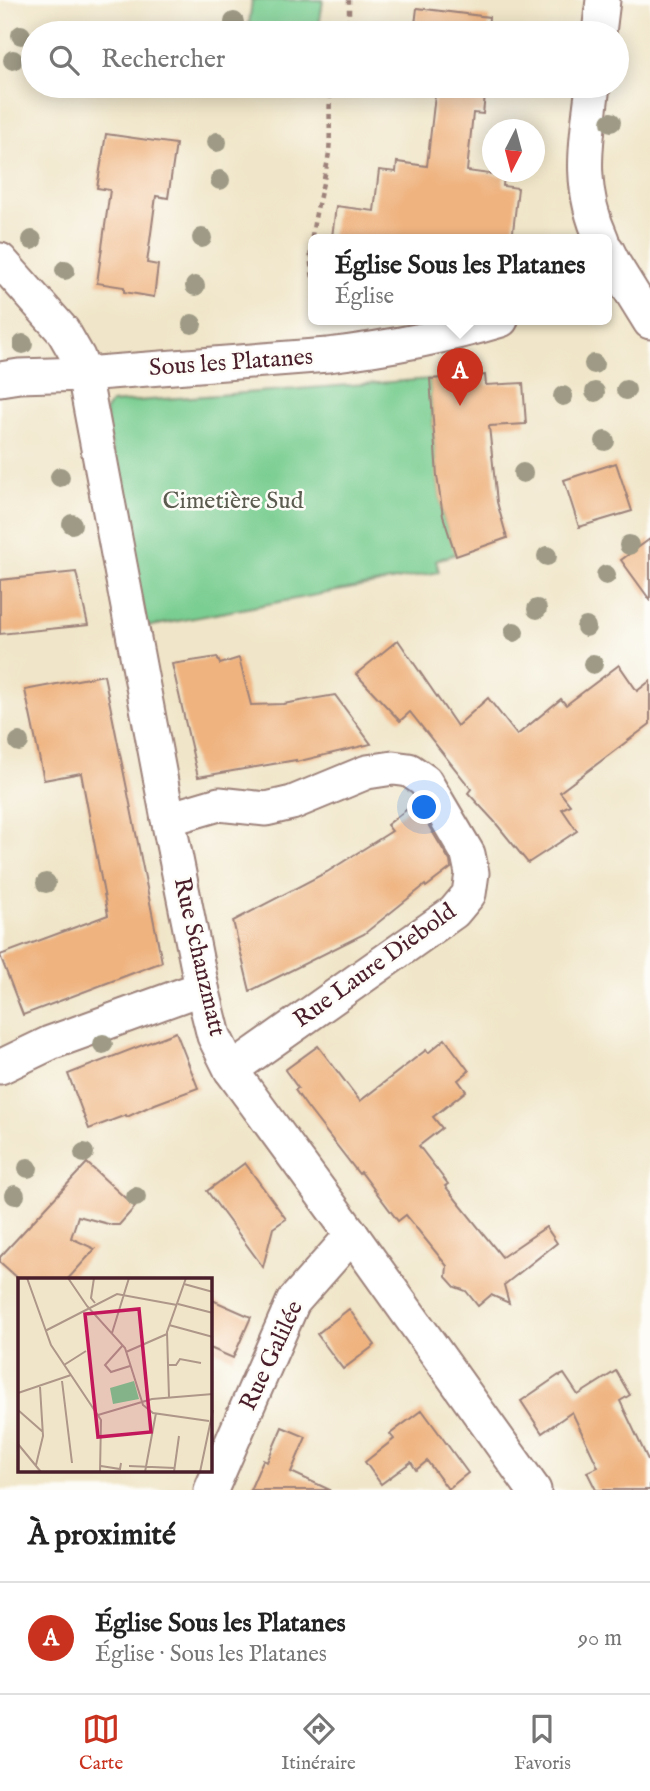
<!DOCTYPE html>
<html lang="fr">
<meta charset="utf-8">
<style>
body{margin:0;font-family:"IM FELL English",serif;background:#f6f6f6;color:#222}
.compass{position:absolute;left:482px;top:119px;width:63px;height:63px;border-radius:50%;background:#fff;box-shadow:0 4px 18px #0003;rotate:186deg}
.you{position:absolute;left:425px;top:808px;width:24px;height:24px;margin:-18px;border:5px solid #fff;border-radius:50%;background:#1a73e8;box-shadow:0 0 0 10px #1a73e833}
.badge{display:grid;place-items:center;width:46px;height:46px;border-radius:50%;background:#c8321e;color:#fff;font-size:23px;font-weight:700}
.pin{position:absolute;translate:-50% -58px;filter:drop-shadow(0 2px 4px #0008)}
.pin::after{content:'';position:absolute;top:37px;width:24px;height:21px;background:inherit;clip-path:polygon(0 0,100% 0,50% 100%)}
.popup{position:absolute;left:308px;top:234px;width:304px;height:91px;box-sizing:border-box;display:grid;place-content:center;border-radius:10px;background:#fff;filter:drop-shadow(0 2px 5px #0005);font-size:23px;white-space:nowrap;color:#767676}
.popup b{font-size:26px;color:#222}
.popup::after{content:'';position:absolute;left:50%;top:100%;margin-left:-14px;border:14px solid transparent;border-top-color:#fff}
.list{margin:0;padding:0;list-style:none}
h2{display:flex;justify-content:space-between;align-items:center;height:91px;margin:0;padding:0 28px;font-size:30px}
h2 small{font-size:23px;font-weight:400;color:#767676}
.list li{display:grid;grid-template-columns:46px 1fr auto;gap:21px;align-items:center;box-sizing:border-box;height:112px;padding:0 28px;border-top:2px solid #e0e0e0}
.list b{display:block;font-size:26px;white-space:nowrap}
.list p{margin:0;font-size:23px;white-space:nowrap;color:#767676}
.list em{font-size:23px;font-style:normal;color:#767676}
.icon{flex:none;width:38px;height:38px;fill:none;stroke:currentColor;stroke-width:2;stroke-linecap:round;stroke-linejoin:round}
.map{position:relative;flex:none;width:650px;height:1490px;overflow:hidden}
.search{position:absolute;background:#fff;box-shadow:0 4px 18px #0003;left:21px;right:21px;top:21px;height:77px;display:flex;align-items:center;gap:18px;box-sizing:border-box;padding:0 24px;border-radius:38px;color:#767676;font-size:26px}
.sheet{height:203px;background:#fff}
nav{display:flex;justify-content:space-around;align-items:center;box-sizing:border-box;height:98px;border-top:2px solid #e0e0e0;background:#fff;font-size:19px;color:#767676}
nav a{display:grid;justify-items:center;gap:4px}
nav .on{color:#c8321e}
.map>svg:first-child{display:block}
</style>
<div class="map">
<svg width="650" height="1490" viewBox="0 0 650 1490">
<rect width="100%" height="100%" fill="#fdfcf7"/>
<filter id="ink" filterUnits="userSpaceOnUse"><feTurbulence type="fractalNoise" baseFrequency=".0143" numOctaves="2"/><feDisplacementMap in="SourceGraphic" scale="14" xChannelSelector="R" yChannelSelector="G"/><feConvolveMatrix kernelMatrix="1 2 1 2 8 2 1 2 1" color-interpolation-filters="sRGB"/></filter>
<filter id="wash" filterUnits="userSpaceOnUse"><feTurbulence type="fractalNoise" baseFrequency=".00686" numOctaves="4" result="noise"/><feDisplacementMap in="SourceGraphic" scale="28" xChannelSelector="R" yChannelSelector="G"/><feGaussianBlur stdDeviation="1.57" result="paint"/><feColorMatrix in="noise" values="0 0 0 0 0 0 0 0 0 0 0 0 0 0 0 0 0 1.4 0 .05"/><feComposite in="paint" operator="in"/></filter>
<g filter="url(#wash)">
<rect width="100%" height="100%" fill="#f0e5c8"/>
<g fill="#7ace92" stroke="#62765e" stroke-width="2">
<path d="M252,0H323L318,33H248Z"/>
<path d="M430,379L437,475L443,516L456,554L436,560L439,572L146,627L105,412L111,403Z"/>
</g>
<g id="blocks">
<g fill="#efb37f">
<path d="M417,8L489,17L488,33H414Z"/>
<path d="M436,86H486L483,114L473,113L467,171L504,176L503,186L518,188L512,240H350L332,237L336,206L374,211L379,170L396,172L397,162L427,166Z"/>
<path d="M106,134L176,144L168,198L156,196L147,263L158,265L154,297L124,292V287L97,283L110,190L97,188Z"/>
<path d="M485,375L486,385L523,383L526,424L489,426L497,502L507,538L456,556L443,516L437,476L430,379Z"/>
<path d="M616,463L632,511L579,527L564,480Z"/>
<path d="M650,539V600L621,560Z"/>
<path d="M76,572L88,625L0,634V580Z"/>
<path d="M398,640L457,726L488,698L517,735L561,699L566,705L619,665L637,691L650,681V724L560,792L570,805L562,809L577,831L528,863L494,821L468,793L471,789L410,712L400,721L356,674Z"/>
<path d="M217,657L220,664L239,658L251,705L283,704L335,695L371,744L296,762V760L198,777L172,664Z"/>
<path d="M104,675L162,962L23,1015L0,955L108,915L81,773L44,780L25,690Z"/>
<path d="M415,803L450,861L451,868L426,887L425,885L364,934L250,991L233,921L327,872L392,831L387,825Z"/>
<path d="M176,1032L198,1088L155,1104L127,1117L126,1115L89,1129L68,1074Z"/>
<path d="M445,1039L469,1071L458,1080L466,1091L433,1117L442,1128L419,1146L448,1184L445,1186L502,1257L546,1227L557,1243L504,1285L509,1303L491,1295L478,1306L466,1291L455,1287L446,1277L447,1266L406,1215L398,1221L361,1172L359,1174L307,1107L295,1090L298,1088L285,1070L318,1046L360,1101L426,1050L428,1053Z"/>
<path d="M87,1163L135,1207L119,1225H112L78,1216L71,1238L95,1249L67,1280H20L0,1262V1257Z"/>
<path d="M245,1163L286,1219L273,1228L263,1267L207,1191Z"/>
<path d="M210,1299L251,1317L233,1358L210,1348Z"/>
<path d="M349,1309L375,1345L343,1369L317,1334Z"/>
<path d="M616,1371L630,1395L620,1401L650,1464V1490H596L587,1472L598,1467L572,1412L542,1433L521,1401L559,1375L560,1376L564,1374L578,1395Z"/>
<path d="M422,1410L468,1473L448,1489L427,1461L416,1470L411,1462L381,1484L365,1462L394,1439L390,1434Z"/>
<path d="M282,1427L306,1437L291,1472L330,1490H250L263,1460L267,1462Z"/>
</g>
</g>
</g>
<g filter="url(#ink)">
<use href="#blocks" fill-opacity="0" stroke="#9d827a" stroke-width="2"/>
<g fill="none" stroke-linecap="round" stroke-linejoin="round">
<defs>
<g id="minor">
<path d="M599,33L603,0"/>
<path d="M593,86C586,142 577,186 602,240"/>
<path d="M607,250L614,264L650,322"/>
<path d="M0,260L63,331L78,357L84,374L168,819L202,988L214,1036L231,1070L352,1235L534,1490"/>
<path d="M0,379L19,376L84,374L328,355C386,348 445,337 501,320"/>
<path d="M168,819L219,804L266,809L292,803L367,772L393,768L409,770L425,781L468,854L472,873L469,894L454,912L231,1070"/>
<path d="M0,1067L50,1043L202,988"/>
<path d="M211,1490L293,1302L352,1235"/>
</g>
</defs>
<use href="#minor" stroke="#9d827a" stroke-width="37"/>
<g stroke="#9d827a" stroke-width="4.5" stroke-dasharray="5 5" stroke-linecap="butt">
<path d="M344,33L349,15V0"/>
<path d="M313,277C304,238 324,191 329,152C331,130 328,108 331,86"/>
</g>
<use href="#minor" stroke="#fff" stroke-width="33"/>
</g>
<g fill="#9e9a85">
<circle cx="234" cy="22" r="10"/>
<circle cx="21" cy="35" r="10"/>
<circle cx="13" cy="60" r="10"/>
<circle cx="611" cy="122" r="10"/>
<circle cx="217" cy="142" r="10"/>
<circle cx="220" cy="180" r="10"/>
<circle cx="202" cy="238" r="10"/>
<circle cx="32" cy="240" r="10"/>
<circle cx="65" cy="270" r="10"/>
<circle cx="195" cy="286" r="10"/>
<circle cx="192" cy="324" r="10"/>
<circle cx="23" cy="344" r="10"/>
<circle cx="594" cy="364" r="10"/>
<circle cx="626" cy="390" r="10"/>
<circle cx="595" cy="392" r="10"/>
<circle cx="563" cy="396" r="10"/>
<circle cx="605" cy="441" r="10"/>
<circle cx="523" cy="473" r="10"/>
<circle cx="60" cy="477" r="10"/>
<circle cx="72" cy="524" r="10"/>
<circle cx="629" cy="545" r="10"/>
<circle cx="547" cy="556" r="10"/>
<circle cx="606" cy="575" r="10"/>
<circle cx="537" cy="609" r="10"/>
<circle cx="586" cy="627" r="10"/>
<circle cx="514" cy="632" r="10"/>
<circle cx="593" cy="664" r="10"/>
<circle cx="19" cy="742" r="10"/>
<circle cx="46" cy="883" r="10"/>
<circle cx="103" cy="1044" r="10"/>
<circle cx="84" cy="1153" r="10"/>
<circle cx="28" cy="1168" r="10"/>
<circle cx="15" cy="1195" r="10"/>
<circle cx="136" cy="1197" r="10"/>
</g>
</g>
<g text-anchor="middle" dominant-baseline="central" stroke-width="5" stroke-linejoin="round" paint-order="stroke">
<g font-size="24" fill="#4a1f2b" stroke="#fdfcf7">
<text transform="translate(231 363) rotate(-4)">Sous les Platanes</text>
<text transform="translate(199 957) rotate(77)">Rue Schanzmatt</text>
<text transform="translate(375 966) rotate(-36)">Rue Laure Diebold</text>
<text transform="translate(272 1356) rotate(-65)">Rue Galilée</text>
</g>
<g font-size="24" fill="#5b5c4f" stroke="#fdfcf7">
<text x="233" y="501">Cimetière Sud</text>
</g>
</g>
<g transform="translate(18 1278)">
<rect width="194" height="194" fill="#f0e5c8"/>
<path d="M116,103L121,121L95,126L92,110Z" fill="#7ace92"/>
<path fill="none" stroke="#ae9689" stroke-width="2" d="M9,0L33,67L83,142L82,194M50,0L69,28L107,70L125,127L135,135L191,143M76,0L73,20L77,25M166,6L195,14M160,26L195,35M151,47L195,59M27,53L99,16L159,27M94,55L111,0M105,67L87,87L93,94L112,88M108,74L149,56M46,87L68,73M150,87H158L162,81L183,85M44,103L54,185M0,115L53,97M151,119L149,54L168,0M0,132L25,154M80,137L134,121L195,116M0,166L23,194M18,187L25,158L22,109M83,188L102,191L103,185M111,188L157,190M127,194L138,135M156,194L161,158M182,194L195,132"/>
<path fill="#c2185b" fill-opacity="0.15" stroke="#c2185b" stroke-width="3.5" d="M121,31L133,154L80,159L67,36Z"/>
<rect width="194" height="194" fill="none" stroke="#4a1f2b" stroke-width="3.5"/>
</g>
</svg>
<svg class="compass" viewBox="-18 -18 36 36"><path d="M0-13l5 13h-10z" fill="#e53935"/><path d="M0 13l5-13h-10z" fill="#767676"/></svg>
<div class="you"></div>
<div class="pin badge" style="left:460px;top:406px">A</div>
<div class="popup"><b>Église Sous les Platanes</b>Église</div>
<div class="search"><svg class="icon" aria-label="search" viewBox="0 0 24 24"><circle cx="10" cy="10" r="6"/><path d="M15 15l6 6"/></svg>Rechercher</div>
</div>
<section class="sheet">
<h2>À proximité<small></small></h2>
<ul class="list">
<li><span class="badge">A</span><div><b>Église Sous les Platanes</b><p>Église · Sous les Platanes</p></div><em>90 m</em></li>
</ul>
</section>
<nav>
<a class="on"><svg class="icon" aria-label="map" viewBox="0 0 24 24"><path d="M3 6l6-2 6 2 6-2v14l-6 2-6-2-6 2zM9 4v14M15 6v14"/></svg>Carte</a>
<a><svg class="icon" aria-label="directions" viewBox="0 0 24 24"><path d="M12 3l9 9-9 9-9-9zM9 14v-3h6M13 9l2 2-2 2"/></svg>Itinéraire</a>
<a><svg class="icon" aria-label="saved" viewBox="0 0 24 24"><path d="M7 4h10v16l-5-4-5 4z"/></svg>Favoris</a>
</nav>
